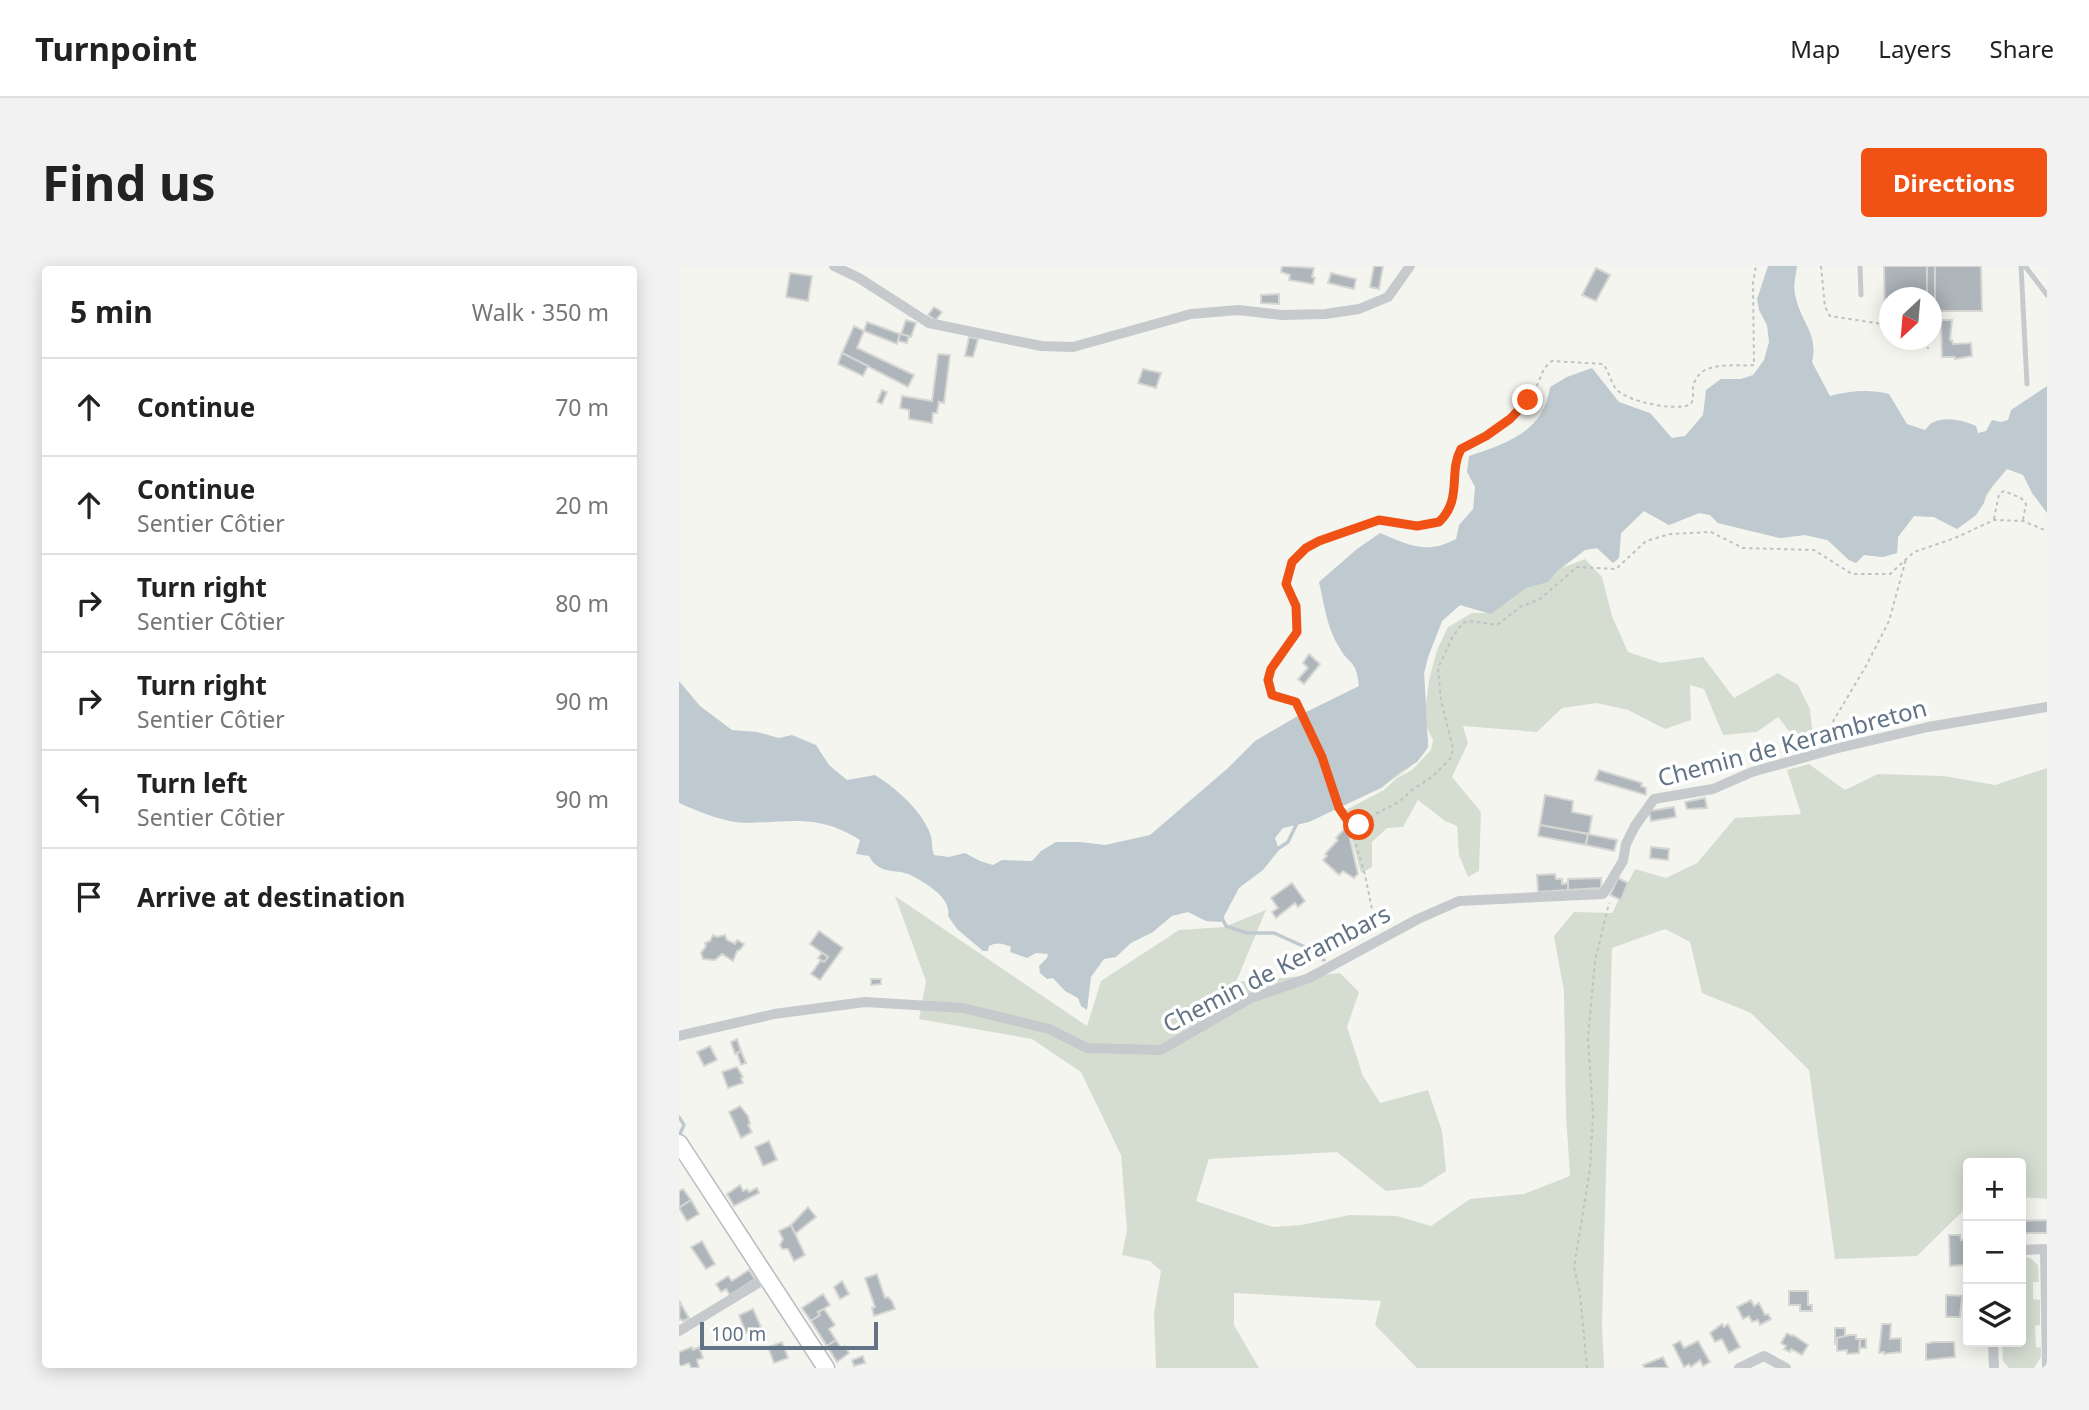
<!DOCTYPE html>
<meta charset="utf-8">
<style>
body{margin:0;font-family:"Noto Sans",sans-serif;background:#f2f2f2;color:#222}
.controls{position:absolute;right:21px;bottom:21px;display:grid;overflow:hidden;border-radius:7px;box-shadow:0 4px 18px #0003}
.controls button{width:63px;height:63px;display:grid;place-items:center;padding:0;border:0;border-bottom:2px solid #e0e0e0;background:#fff;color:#222;font:35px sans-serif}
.compass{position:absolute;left:1200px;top:21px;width:63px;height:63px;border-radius:50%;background:#fff;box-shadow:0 4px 18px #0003;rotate:206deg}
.scale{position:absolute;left:21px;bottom:18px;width:178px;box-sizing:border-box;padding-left:7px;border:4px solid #617384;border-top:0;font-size:19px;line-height:24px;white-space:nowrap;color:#617384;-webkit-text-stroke:5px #fff;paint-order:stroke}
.stop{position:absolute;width:21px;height:21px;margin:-16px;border:5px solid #f05216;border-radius:50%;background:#fff}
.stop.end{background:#f05216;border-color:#fff;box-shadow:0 2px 7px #0008}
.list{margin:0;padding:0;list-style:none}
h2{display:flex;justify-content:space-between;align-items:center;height:91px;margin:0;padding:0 28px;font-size:30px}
h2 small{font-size:23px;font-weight:400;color:#767676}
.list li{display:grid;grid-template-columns:46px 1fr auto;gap:21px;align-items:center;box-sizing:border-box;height:98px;padding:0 28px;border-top:2px solid #e0e0e0}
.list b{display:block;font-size:26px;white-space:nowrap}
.list p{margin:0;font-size:23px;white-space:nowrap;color:#767676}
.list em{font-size:23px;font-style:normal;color:#767676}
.icon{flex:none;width:38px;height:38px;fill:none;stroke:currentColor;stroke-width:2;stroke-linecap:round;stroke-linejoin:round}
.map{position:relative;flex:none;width:1368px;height:1102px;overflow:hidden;border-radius:7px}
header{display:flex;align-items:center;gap:42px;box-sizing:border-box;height:98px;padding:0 35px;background:#fff;border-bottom:2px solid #e0e0e0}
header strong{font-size:33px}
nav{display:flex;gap:38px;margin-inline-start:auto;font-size:24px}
.intro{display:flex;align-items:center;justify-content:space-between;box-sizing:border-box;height:168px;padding:0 42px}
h1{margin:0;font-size:49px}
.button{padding:18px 32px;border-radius:7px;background:#f05216;color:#fff;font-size:24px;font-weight:700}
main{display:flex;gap:42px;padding:0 42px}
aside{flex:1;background:#fff;border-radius:7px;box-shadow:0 4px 18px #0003}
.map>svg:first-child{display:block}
</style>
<header>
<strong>Turnpoint</strong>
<nav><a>Map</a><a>Layers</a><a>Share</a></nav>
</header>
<div class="intro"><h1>Find us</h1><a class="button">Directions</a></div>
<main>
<aside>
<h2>5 min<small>Walk · 350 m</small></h2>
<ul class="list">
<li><svg class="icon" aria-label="ahead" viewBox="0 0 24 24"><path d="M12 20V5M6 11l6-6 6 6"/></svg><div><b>Continue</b></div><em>70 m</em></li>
<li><svg class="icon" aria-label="ahead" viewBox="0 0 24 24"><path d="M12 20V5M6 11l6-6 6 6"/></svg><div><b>Continue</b><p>Sentier Côtier</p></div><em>20 m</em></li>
<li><svg class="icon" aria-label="right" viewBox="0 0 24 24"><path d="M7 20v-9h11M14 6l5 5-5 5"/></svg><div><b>Turn right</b><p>Sentier Côtier</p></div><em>80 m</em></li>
<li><svg class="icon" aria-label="right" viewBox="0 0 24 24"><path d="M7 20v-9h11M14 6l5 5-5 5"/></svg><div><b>Turn right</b><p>Sentier Côtier</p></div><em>90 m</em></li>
<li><svg class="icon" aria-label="left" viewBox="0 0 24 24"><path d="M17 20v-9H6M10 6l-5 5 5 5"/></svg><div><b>Turn left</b><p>Sentier Côtier</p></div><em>90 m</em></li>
<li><svg class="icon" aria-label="arrive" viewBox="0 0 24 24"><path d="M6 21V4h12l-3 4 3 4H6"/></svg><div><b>Arrive at destination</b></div></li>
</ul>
</aside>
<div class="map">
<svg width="1368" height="1102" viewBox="0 0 1368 1102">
<rect width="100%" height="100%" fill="#f5f5f0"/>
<g fill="#d5ddd1" fill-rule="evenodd">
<path d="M1316,216L1297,249L1278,263L1255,251L1235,250L1219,271L1218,287L1204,291L1185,289L1177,297L1170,294L1148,274L1126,269L1101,272L1039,257L1031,249L1020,247L990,259L965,245L942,267L940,292L934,297L918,282L906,284L883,302L906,293L923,311L933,350L949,386L982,397L1024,391L1055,432L1099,407L1119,419L1131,443L1135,481L1125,484L1099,451L1078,466L1044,469L1025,423L1011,419L1012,454L986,463L949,444L918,437L883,442L858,466L784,460L789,477L773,511L802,546L800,605L789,611L780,589L778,560L766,555L739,534L724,561L708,562L693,576V601L682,607L665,545L705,524L718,512L733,504L752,484L754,474L748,462C748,467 750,474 749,479C746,495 714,512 702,522L743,358L952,230ZM781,339L810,347H793L769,361L758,384L750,414L747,439L745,407L749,391L763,355Z"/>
<path d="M1130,498L1166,524L1199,508L1265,510L1316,519L1368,502V933L1342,931V897H1289V940L1238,990L1156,993L1130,804L1072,747L1023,727L1011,676L986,663L933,682L923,1058L925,1102H738L696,1059L702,1035L555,1027V1059L580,1102H477L475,1047L482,1005L471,995L443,989L448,964L442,889L402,806L353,773L240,753L247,715L216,630L408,760L422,715L500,664L545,661L587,644L557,716L661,707L680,726L668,761L684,810L701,837L749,824L763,865L767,905L742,921L707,925L658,886L530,893L517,935L594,961L622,959L671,949L718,950L752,960L791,933L845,928L891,910L887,849L885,725L875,670L895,646L933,647L956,603L987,612L1018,597L1056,552L1122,548L1108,504Z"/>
<path d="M1342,990L1351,992L1359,999L1360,1016H1354V1033L1361,1034V1059L1356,1060L1357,1081L1362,1082V1091L1355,1102H1330L1324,1095L1323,1076H1342Z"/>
</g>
<path fill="#bfcad0" d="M1089,0H1118C1117,9 1114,19 1116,28C1121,56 1140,67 1133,96L1151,130C1172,125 1189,123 1210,128L1228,158L1246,164C1249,161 1251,157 1255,156C1266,150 1287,155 1297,160L1299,167L1307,165L1313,154L1322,156L1329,154L1332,144L1368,120V247L1353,227L1344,209L1328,203L1307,228L1305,237L1297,249L1278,263L1255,251L1235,250L1219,271L1218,287L1204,291L1185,289L1177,297L1170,294L1149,274L1126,269L1101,272L1039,257L1031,249L1020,247L990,259L965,245L942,267L940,292L934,297L918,282L906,284L879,304L869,316L847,322L812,348L781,339L763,355L749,391L745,407L749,481L738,496L721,506L702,522L630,556L604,562L596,572L600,584L584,604L560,622L542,656L527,655L509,646L493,650L474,666L452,677L437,691L425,693L412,711L408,744L402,740L399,732L386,725L374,712L368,713L361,707L360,700L368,692L369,688L357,687L348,692L331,686L332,681C323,677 318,676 310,680L309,685H304L278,663L269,650C273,631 244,615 229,608C218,604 207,607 197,599C194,597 192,593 190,590L177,588L181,574C140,548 113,556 69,557C46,557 21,546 0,537V415L21,440L53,464L78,466L100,472L113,469L137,479L150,499L168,514L196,509C218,523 241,543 251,567C254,575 252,581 255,589L270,591L286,587L301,595L314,599L323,594L353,595L362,585L377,576H401L426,579L471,569L549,502L576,475L617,451L680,420C677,392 671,401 660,381C648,362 645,338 640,316L678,283L701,267C730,279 747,289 777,273L780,259L794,243L796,221L788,206L790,190C828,177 865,166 871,121L888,111L913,102L940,136L971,147L993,172L1006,170L1024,149L1027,124L1042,113H1062L1074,109L1085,94L1090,76L1088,59L1080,44L1078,33Z"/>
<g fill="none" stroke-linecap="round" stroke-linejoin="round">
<g stroke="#bfcad0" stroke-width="3.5">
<path d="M597,584L609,576L619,555"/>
<path d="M543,652L547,660L568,667H595L626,681L645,694"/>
<path d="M0,851L5,859L0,870"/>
</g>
</g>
<g fill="#aeb6bb" stroke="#d6d6d3" stroke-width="2">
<path d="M603,0L635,2L633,11L636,12L634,18L610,14L611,9L602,6Z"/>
<path d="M695,0H704L700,23L691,21Z"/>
<path d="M1205,0H1248V32H1210V45L1206,46Z"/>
<path d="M1248,0H1256V45H1252V32H1248Z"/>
<path d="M1256,0H1302L1303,45H1256Z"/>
<path d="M917,2L931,9L917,35L903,29Z"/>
<path d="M111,7L133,10L129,35L107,31Z"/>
<path d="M652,7L677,13L675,23L649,17Z"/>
<path d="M600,28V38L582,37V29Z"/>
<path d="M255,41L263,46L257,54L249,49Z"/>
<path d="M227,54L237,57L232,71L222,68Z"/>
<path d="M1262,54H1273L1271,74H1273L1274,78L1292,77L1293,90L1276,93V91H1263Z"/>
<path d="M188,56L221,68L218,78L185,65Z"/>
<path d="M175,60L185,65L178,82L235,109L229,121L163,87Z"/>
<path d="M221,68L230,70L228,77L219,75Z"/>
<path d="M290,71L299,73L294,91L286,90Z"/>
<path d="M163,87L189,100L184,110L159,98Z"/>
<path d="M259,88L271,89L265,137L260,136L258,147H254L253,157L230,153V144L221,142L223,130L253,135Z"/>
<path d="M464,103L482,107L477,122L459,117Z"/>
<path d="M203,124L208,126L203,138L198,136Z"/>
<path d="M630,388L641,398L625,418L619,413L629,402L624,397Z"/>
<path d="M920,504L963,517L962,520L967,522V529L916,514Z"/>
<path d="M866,529L894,535L893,546L913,550L910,568L861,559Z"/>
<path d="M1026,532L1028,542L1008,543L1006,536Z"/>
<path d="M995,541L997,551L972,555L970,545Z"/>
<path d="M861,559L909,568L907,579L859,570Z"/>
<path d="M668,560L679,608L675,612L664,605L660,609L644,594L648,590L646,588L659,574L657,572Z"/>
<path d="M909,568L938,574L935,585L907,579Z"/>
<path d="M972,581L990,583L989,594L971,592Z"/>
<path d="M876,608L877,613H883V618L889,617V624L859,626L858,609Z"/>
<path d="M922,612V622L889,624V613Z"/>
<path d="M939,612L949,617L942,634L931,629Z"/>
<path d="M613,617L626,635L619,641L616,637L597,652L593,646L599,642L592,632Z"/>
<path d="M140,665L164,682L141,714L132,708L142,694L145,696L149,691L131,678Z"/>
<path d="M658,667L665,668L663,679L656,676Z"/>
<path d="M34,669L38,671L46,669L48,674L56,678L58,674L65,678L61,684L58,685L54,695L43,688L36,694L24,693L22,687L27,680L26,677L31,675Z"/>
<path d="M143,687L149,691L145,696L139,692Z"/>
<path d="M192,713H202V718L192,719Z"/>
<path d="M58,773L62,785L56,788L52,776Z"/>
<path d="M31,780L38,794L25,800L18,786Z"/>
<path d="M62,785L67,797L62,799L58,787Z"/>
<path d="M58,801L64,811L62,812L64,817L49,822L43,806Z"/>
<path d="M61,840L69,850L71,858L69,859L73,866L62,872L50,846Z"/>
<path d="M90,875L98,894L84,900L76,881Z"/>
<path d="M61,919L64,925L68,923L70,926L78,922L80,927L55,940L48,928Z"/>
<path d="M4,923L12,934L0,942V925Z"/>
<path d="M12,934L20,948L8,955L0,942Z"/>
<path d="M129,941L137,951L116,968L112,959Z"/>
<path d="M1368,954V967H1342V955Z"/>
<path d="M112,959L126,989L115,995L109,983H103L101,979L104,973L100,965Z"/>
<path d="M1270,969H1281L1282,974H1285V999L1271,1000Z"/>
<path d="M23,975L36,998L27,1003L12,981Z"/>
<path d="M70,1004L76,1013L51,1029L47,1023L42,1026L37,1018L49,1010L53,1015Z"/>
<path d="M198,1008L206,1032L209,1031L213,1035L216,1043L195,1050L193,1042L196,1041L186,1012Z"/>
<path d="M163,1015L170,1028L161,1033L155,1021Z"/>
<path d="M1110,1025H1129V1039H1133V1045H1121V1039H1110Z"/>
<path d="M144,1028L151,1039L139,1046L141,1049L132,1055L123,1042Z"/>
<path d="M1267,1029L1283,1030L1281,1051H1267Z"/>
<path d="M1072,1034L1075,1040L1080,1037L1086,1049L1089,1048L1092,1053L1081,1059L1079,1054L1073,1056L1070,1050L1064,1053L1058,1041Z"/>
<path d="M1,1036L10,1052L4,1055L2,1053L0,1054Z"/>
<path d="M74,1043L82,1061L67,1067L60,1049Z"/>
<path d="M145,1043L156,1059L150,1063L157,1074L148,1080L132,1055L141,1049L139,1046Z"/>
<path d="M1043,1058L1045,1061L1049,1058L1061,1081L1050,1087L1043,1073L1036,1076L1031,1067Z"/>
<path d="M1203,1058H1212L1211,1073L1222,1072V1086L1205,1088V1086L1200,1087Z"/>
<path d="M1156,1062H1166V1071L1158,1072V1078H1156Z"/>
<path d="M1108,1067L1113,1070L1114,1069L1129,1079L1123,1089L1112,1083L1111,1086L1105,1083L1107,1080L1102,1077Z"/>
<path d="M1170,1069H1177V1073H1181L1180,1087L1168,1088V1084L1158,1085V1072Z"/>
<rect x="1181" y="1073" width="6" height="9"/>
<path d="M157,1074L162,1082L166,1080L170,1087L158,1096L148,1080Z"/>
<path d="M1001,1075L1005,1082L1019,1075L1031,1096L1024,1100L1021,1094L1012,1101L1010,1098L1005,1101L994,1079Z"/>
<path d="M103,1076L109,1092L95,1097L89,1081Z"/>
<path d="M1254,1076H1275L1276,1091L1247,1094V1078Z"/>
<path d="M13,1081L14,1084L20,1081L24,1092L18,1094L20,1102H12L10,1097L0,1101V1086Z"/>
<path d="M184,1090L186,1097L175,1100L173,1094Z"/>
<path d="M984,1091L989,1102H966L964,1099Z"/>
</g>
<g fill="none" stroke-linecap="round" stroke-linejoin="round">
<defs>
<path id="primary" d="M0,877L147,1102"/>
</defs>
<use href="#primary" stroke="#b7bbbe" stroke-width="19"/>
<g stroke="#c0c1c3" stroke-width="2" stroke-dasharray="3.5 3.5" stroke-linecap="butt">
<path d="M1142,0L1146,41L1151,50L1210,59"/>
<path d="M1248,74L1249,83"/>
<path d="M1315,253L1320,228L1325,225L1342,232L1347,238L1344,254"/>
<path d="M1143,474L1187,400L1210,355L1227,293"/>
<path d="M672,558L684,557L698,547L720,536L733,524L754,510L772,492L774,482L762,435L759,402L774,370L784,357L790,355L818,359L841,341L861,333L898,301L937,303L967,275L991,268L1032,266L1064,282L1135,284L1173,308H1211L1235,286L1276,272L1315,254L1344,255L1368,265"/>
<path d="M697,663L686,609L671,558L661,542L643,490L617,436L593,429L589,413L592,403L618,366L617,339L607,318L613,296L627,282L640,275L700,254L738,260L760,256C786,231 768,204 782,185C787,177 797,176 805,171C817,164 830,155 840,145C846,138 852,130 856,123C862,113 862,103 873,95L924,98C930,105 931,115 937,123C948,136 999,146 1012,138C1016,130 1012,122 1016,115C1025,94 1057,101 1075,99L1074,17L1077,0"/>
<path d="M908,1102L901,1028L895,1001L911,903L914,850L909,772L916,695L930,637"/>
</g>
<g stroke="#c7cacd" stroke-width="5">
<path d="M1181,0L1182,29"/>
<path d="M1342,0L1348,118"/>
<path d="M1346,0L1368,29"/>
</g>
<g stroke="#c7cacd" stroke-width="10">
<path d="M155,0L180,12L250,57L362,80L394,81L512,48L559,44L603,49L646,48L680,43L709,31L731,0"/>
<path d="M0,770L95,748L186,736L284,742L370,763L408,782L482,784L572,732L630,712L739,653L780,635L924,628L944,595L947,578L956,560L975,533L1034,523L1073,506L1155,483L1249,461L1368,441"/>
<path d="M1342,984L1366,983L1368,1102"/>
<path d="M0,1065L89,1011"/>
<path d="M1314,1076L1315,1102"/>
<path d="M1060,1102L1085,1090L1107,1102"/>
</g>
<use href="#primary" stroke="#fff" stroke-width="16"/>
</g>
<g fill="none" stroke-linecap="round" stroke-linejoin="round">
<path stroke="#f05216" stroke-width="9" d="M680,559L671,558L660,542L643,491L617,436L593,429L589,414L592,403L618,366L617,340L607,318L613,296L627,282L640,275L700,254L738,260L760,256C784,233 769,207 782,183L807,170L831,153L849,134"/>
</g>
<g text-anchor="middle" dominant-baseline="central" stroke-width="7" stroke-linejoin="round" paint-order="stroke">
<g font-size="24" fill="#617384" stroke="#fff">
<text transform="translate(1113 476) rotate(-15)">Chemin de Kerambreton</text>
<text transform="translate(597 702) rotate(-27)">Chemin de Kerambars</text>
</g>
</g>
</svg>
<div class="controls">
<button>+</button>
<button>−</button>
<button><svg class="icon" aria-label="layers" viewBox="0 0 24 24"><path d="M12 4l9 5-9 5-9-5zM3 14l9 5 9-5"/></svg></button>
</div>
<svg class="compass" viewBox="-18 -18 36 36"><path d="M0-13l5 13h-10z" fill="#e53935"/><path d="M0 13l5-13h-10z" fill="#767676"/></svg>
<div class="scale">100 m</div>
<div class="stop" style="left:680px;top:559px"></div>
<div class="stop end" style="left:849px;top:134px"></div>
</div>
</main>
